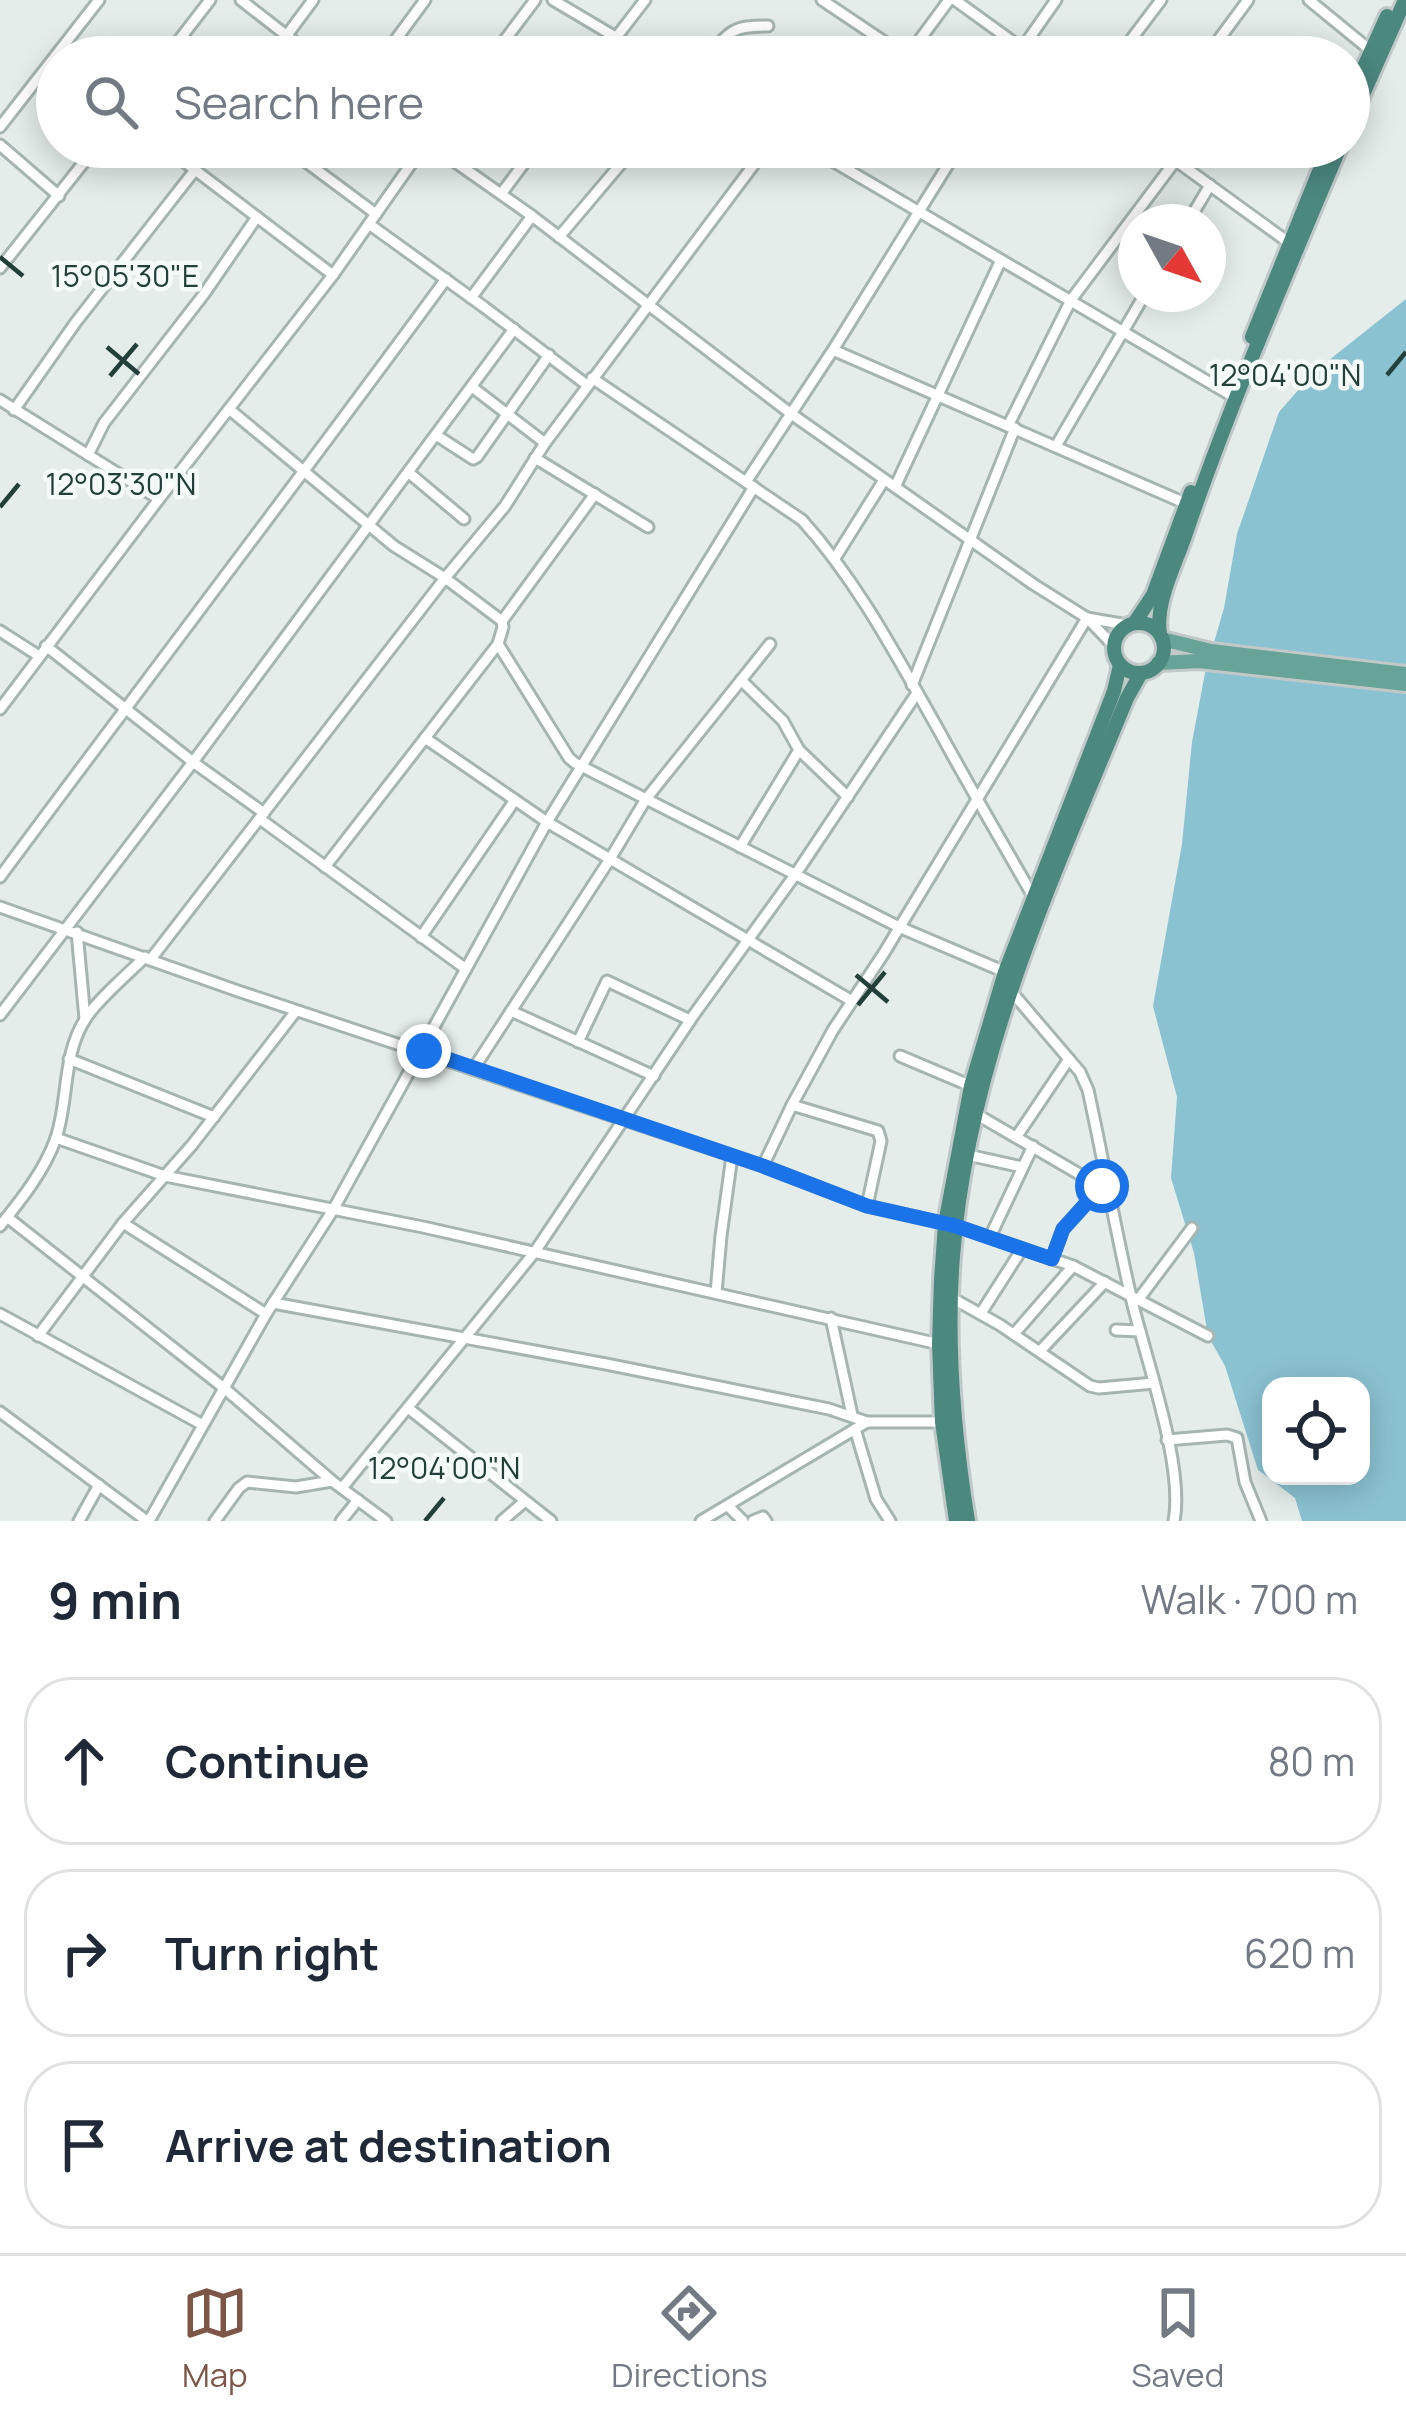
<!DOCTYPE html>
<meta charset="utf-8">
<style>
body{margin:0;font-family:Manrope,sans-serif;background:#f6f6f7;color:#1f2937}
.controls{position:absolute;right:36px;bottom:36px;display:grid;overflow:hidden;border-radius:24px;box-shadow:0 6px 30px #0003}
.controls button{width:108px;height:108px;display:grid;place-items:center;padding:0;border:0;border-bottom:3px solid #e0e1e3;background:#fff;color:#1f2937;font:60px sans-serif}
.compass{position:absolute;left:1118px;top:204px;width:108px;height:108px;border-radius:50%;background:#fff;box-shadow:0 6px 30px #0003;rotate:130deg}
.stop{position:absolute;width:36px;height:36px;margin:-27px;border:9px solid #1a73e8;border-radius:50%;background:#fff}
.stop.end{background:#1a73e8;border-color:#fff;box-shadow:0 3px 12px #0008}
.list{margin:0;padding:0;list-style:none}
h2{display:flex;justify-content:space-between;align-items:center;height:156px;margin:0;padding:0 48px;font-size:51px}
h2 small{font-size:39px;font-weight:400;color:#747a83}
.list li{display:grid;grid-template-columns:78px 1fr auto;gap:36px;align-items:center;box-sizing:border-box;height:168px;margin:0 24px 24px;padding:0 24px;border:3px solid #e0e1e3;border-radius:48px}
.list b{display:block;font-size:45px;white-space:nowrap}
.list em{font-size:39px;font-style:normal;color:#747a83}
.icon{flex:none;width:66px;height:66px;fill:none;stroke:currentColor;stroke-width:2;stroke-linecap:round;stroke-linejoin:round}
.map{position:relative;flex:none;width:1406px;height:1521px;overflow:hidden}
.search{position:absolute;background:#fff;box-shadow:0 6px 30px #0003;left:36px;right:36px;top:36px;height:132px;display:flex;align-items:center;gap:30px;box-sizing:border-box;padding:0 42px;border-radius:66px;color:#747a83;font-size:45px}
.sheet{height:732px;background:#fff}
nav{display:flex;justify-content:space-around;align-items:center;box-sizing:border-box;height:168px;border-top:3px solid #e0e1e3;background:#fff;font-size:33px;color:#747a83}
nav a{display:grid;justify-items:center;gap:6px}
nav .on{color:#7e5648}
.map>svg:first-child{display:block}
</style>
<div class="map">
<svg width="1406" height="1521" viewBox="0 0 1406 1521">
<rect width="100%" height="100%" fill="#e4edea"/>
<path fill="#8bc2d2" fill-rule="evenodd" d="M1406,299V1521H1302L1295,1498L1258,1470L1225,1366L1208,1336L1194,1253L1171,1178L1177,1097L1153,1006L1182,844L1192,742L1205,673L1224,608L1237,534L1279,412L1314,372ZM1271,1386H1361V1476H1271Z"/>
<g fill="none" stroke-linecap="round" stroke-linejoin="round">
<defs>
<g id="minor">
<path d="M241,0L314,57"/>
<path d="M553,0L649,57"/>
<path d="M822,0L907,57"/>
<path d="M955,0L1034,57"/>
<path d="M1309,0L1370,50"/>
<path d="M287,35L313,0"/>
<path d="M166,57L210,0"/>
<path d="M383,57L425,0"/>
<path d="M492,57L535,0"/>
<path d="M601,57L645,0"/>
<path d="M709,57C730,30 733,26 768,26"/>
<path d="M907,57L949,0"/>
<path d="M1016,57L1056,0"/>
<path d="M1118,57L1161,0"/>
<path d="M1206,57L1248,0"/>
<path d="M0,127L99,0"/>
<path d="M0,145L59,196"/>
<path d="M165,147L333,275"/>
<path d="M286,147L376,214"/>
<path d="M434,147L532,216L790,413L1033,584L1087,618L1114,646"/>
<path d="M803,147L831,160L1229,394"/>
<path d="M1157,147L1288,242"/>
<path d="M501,194L536,147"/>
<path d="M1188,222L1210,185"/>
<path d="M369,224L484,307L587,385"/>
<path d="M559,237L635,147"/>
<path d="M0,268L96,147"/>
<path d="M471,298L532,216"/>
<path d="M833,350L959,147"/>
<path d="M592,378L802,520C858,582 897,657 938,729C969,786 1002,842 1034,898"/>
<path d="M472,387L545,443"/>
<path d="M0,400L159,499"/>
<path d="M229,409L394,546L445,578L502,621"/>
<path d="M14,410L76,322L195,170"/>
<path d="M1008,426L1071,300L1176,160"/>
<path d="M436,435L473,459L477,457L549,355"/>
<path d="M1056,446L1145,294"/>
<path d="M88,455L104,423L204,294L257,217"/>
<path d="M535,458L648,527"/>
<path d="M408,472L464,519"/>
<path d="M746,482L833,350L1187,504"/>
<path d="M895,487L1001,260"/>
<path d="M835,558L884,480"/>
<path d="M1087,618L1127,625"/>
<path d="M0,631L39,656"/>
<path d="M498,644L569,758L575,763L899,927L1005,972"/>
<path d="M46,646L193,762L264,813"/>
<path d="M741,680L783,721L799,750L848,797"/>
<path d="M912,685L1015,428"/>
<path d="M0,709L159,499L333,275L423,147"/>
<path d="M425,738L547,822L852,1001"/>
<path d="M260,819L466,969"/>
<path d="M740,847L799,750"/>
<path d="M325,867L498,644L503,627L502,621L595,494"/>
<path d="M0,877C148,677 299,480 446,279"/>
<path d="M0,907L238,991L763,1166L867,1206L956,1226L1073,1266L1208,1336"/>
<path d="M77,932L85,1019"/>
<path d="M421,937L515,800"/>
<path d="M151,959L445,578L505,506L545,443L767,147"/>
<path d="M1010,990L1080,1072L1088,1090C1103,1158 1115,1228 1131,1297C1144,1354 1185,1466 1174,1521"/>
<path d="M511,1011L654,1076"/>
<path d="M0,1015L193,762L514,329"/>
<path d="M578,1042L607,981L690,1020"/>
<path d="M900,1056L971,1086"/>
<path d="M69,1059L214,1117"/>
<path d="M474,1068L610,859L646,799L770,644"/>
<path d="M792,1105L878,1131L881,1141L867,1206"/>
<path d="M976,1114L1110,1192"/>
<path d="M1017,1136L1069,1059"/>
<path d="M56,1138L165,1176L423,1227L939,1344"/>
<path d="M968,1155L1022,1167"/>
<path d="M763,1166L792,1105L833,1030L884,953L1087,618"/>
<path d="M7,1217L224,1388L332,1481L386,1521"/>
<path d="M123,1223L266,1314"/>
<path d="M0,1226C21,1200 45,1170 56,1138C69,1099 62,1054 86,1018C98,999 128,974 145,957"/>
<path d="M990,1237L1033,1146"/>
<path d="M1052,1259L1063,1229L1102,1186"/>
<path d="M716,1293L721,1236L732,1156"/>
<path d="M952,1298L1000,1325L1090,1386L1099,1388L1154,1383"/>
<path d="M1138,1300L1192,1228"/>
<path d="M273,1303L606,1364L829,1409L867,1422H942"/>
<path d="M981,1313L1022,1249"/>
<path d="M0,1314L201,1424"/>
<path d="M831,1318L852,1415"/>
<path d="M1116,1330L1140,1331"/>
<path d="M1014,1334L1073,1266"/>
<path d="M38,1336L123,1223L192,1145L296,1011"/>
<path d="M1040,1351L1105,1282"/>
<path d="M408,1408L551,1521"/>
<path d="M0,1412L147,1521"/>
<path d="M855,1429L876,1499L890,1521"/>
<path d="M1167,1440L1227,1435L1237,1438L1245,1482L1261,1521"/>
<path d="M342,1488L534,1253L693,1016L795,875L917,693"/>
<path d="M728,1506L743,1521"/>
<path d="M79,1521L99,1485"/>
<path d="M149,1521L266,1314L333,1210L547,822L754,487"/>
<path d="M215,1521L239,1488L247,1482L296,1487L332,1481"/>
<path d="M341,1521L358,1500"/>
<path d="M502,1521L525,1501"/>
<path d="M701,1521L867,1422"/>
<path d="M753,1521L763,1517L766,1521"/>
</g>
<g id="primary">
<path d="M1162,639L1211,651L1406,674"/>
<path d="M1158,663L1199,661L1406,684"/>
</g>
<g id="trunk">
<path d="M1349,100L1387,16"/>
<path d="M1349,126L1405,0"/>
<path d="M1252,337L1329,147"/>
<path d="M1135,622L1153,595L1191,492"/>
<circle cx="1139" cy="648" r="25"/>
<path d="M1160,634C1155,602 1175,566 1185,536C1230,404 1286,275 1340,147"/>
<path d="M956,1521L942,1422L939,1344L941,1280L945,1224L971,1086L1005,972L1114,691L1120,665"/>
<path d="M968,1521C954,1434 946,1344 953,1256C968,1059 1053,878 1127,698L1141,673"/>
</g>
</defs>
<use href="#minor" stroke="#a6b5b2" stroke-width="15"/>
<use href="#primary" stroke="#c1c9c8" stroke-width="20"/>
<use href="#trunk" stroke="#c1c9c8" stroke-width="20"/>
<use href="#minor" stroke="#fff" stroke-width="9"/>
<use href="#primary" stroke="#68a398" stroke-width="14"/>
<use href="#trunk" stroke="#4b887e" stroke-width="14"/>
</g>
<g fill="none" stroke-linecap="round" stroke-linejoin="round">
<path stroke="#1a73e8" stroke-width="15" d="M424,1051L763,1166L867,1206L956,1226L1052,1259L1063,1229L1102,1186"/>
</g>
<path fill="none" stroke="#233f3a" stroke-width="4.5" d="M0,257L23,276M107,347L139,374M1387,375L1406,352M110,376L137,344M0,507L19,484M856,975L888,1002M858,1005L885,972M425,1521L444,1498"/>
<g font-size="30" text-anchor="middle" fill="#233f3a" stroke="#f4faf7" stroke-width="9" stroke-linejoin="round" paint-order="stroke">
<text x="125" y="287">15°05'30"E</text>
<text x="1285" y="386">12°04'00"N</text>
<text x="121" y="495">12°03'30"N</text>
<text x="444" y="1479">12°04'00"N</text>
</g>
</svg>
<div class="controls">
<button><svg class="icon" aria-label="locate" viewBox="0 0 24 24"><circle cx="12" cy="12" r="6"/><path d="M12 2v4M12 18v4M2 12h4M18 12h4"/></svg></button>
</div>
<svg class="compass" viewBox="-18 -18 36 36"><path d="M0-13l5 13h-10z" fill="#e53935"/><path d="M0 13l5-13h-10z" fill="#747a83"/></svg>
<div class="stop" style="left:1102px;top:1186px"></div>
<div class="stop end" style="left:424px;top:1051px"></div>
<div class="search"><svg class="icon" aria-label="search" viewBox="0 0 24 24"><circle cx="10" cy="10" r="6"/><path d="M15 15l6 6"/></svg>Search here</div>
</div>
<section class="sheet">
<h2>9 min<small>Walk · 700 m</small></h2>
<ul class="list">
<li><svg class="icon" aria-label="ahead" viewBox="0 0 24 24"><path d="M12 20V5M6 11l6-6 6 6"/></svg><div><b>Continue</b></div><em>80 m</em></li>
<li><svg class="icon" aria-label="right" viewBox="0 0 24 24"><path d="M7 20v-9h11M14 6l5 5-5 5"/></svg><div><b>Turn right</b></div><em>620 m</em></li>
<li><svg class="icon" aria-label="arrive" viewBox="0 0 24 24"><path d="M6 21V4h12l-3 4 3 4H6"/></svg><div><b>Arrive at destination</b></div></li>
</ul>
</section>
<nav>
<a class="on"><svg class="icon" aria-label="map" viewBox="0 0 24 24"><path d="M3 6l6-2 6 2 6-2v14l-6 2-6-2-6 2zM9 4v14M15 6v14"/></svg>Map</a>
<a><svg class="icon" aria-label="directions" viewBox="0 0 24 24"><path d="M12 3l9 9-9 9-9-9zM9 14v-3h6M13 9l2 2-2 2"/></svg>Directions</a>
<a><svg class="icon" aria-label="saved" viewBox="0 0 24 24"><path d="M7 4h10v16l-5-4-5 4z"/></svg>Saved</a>
</nav>
